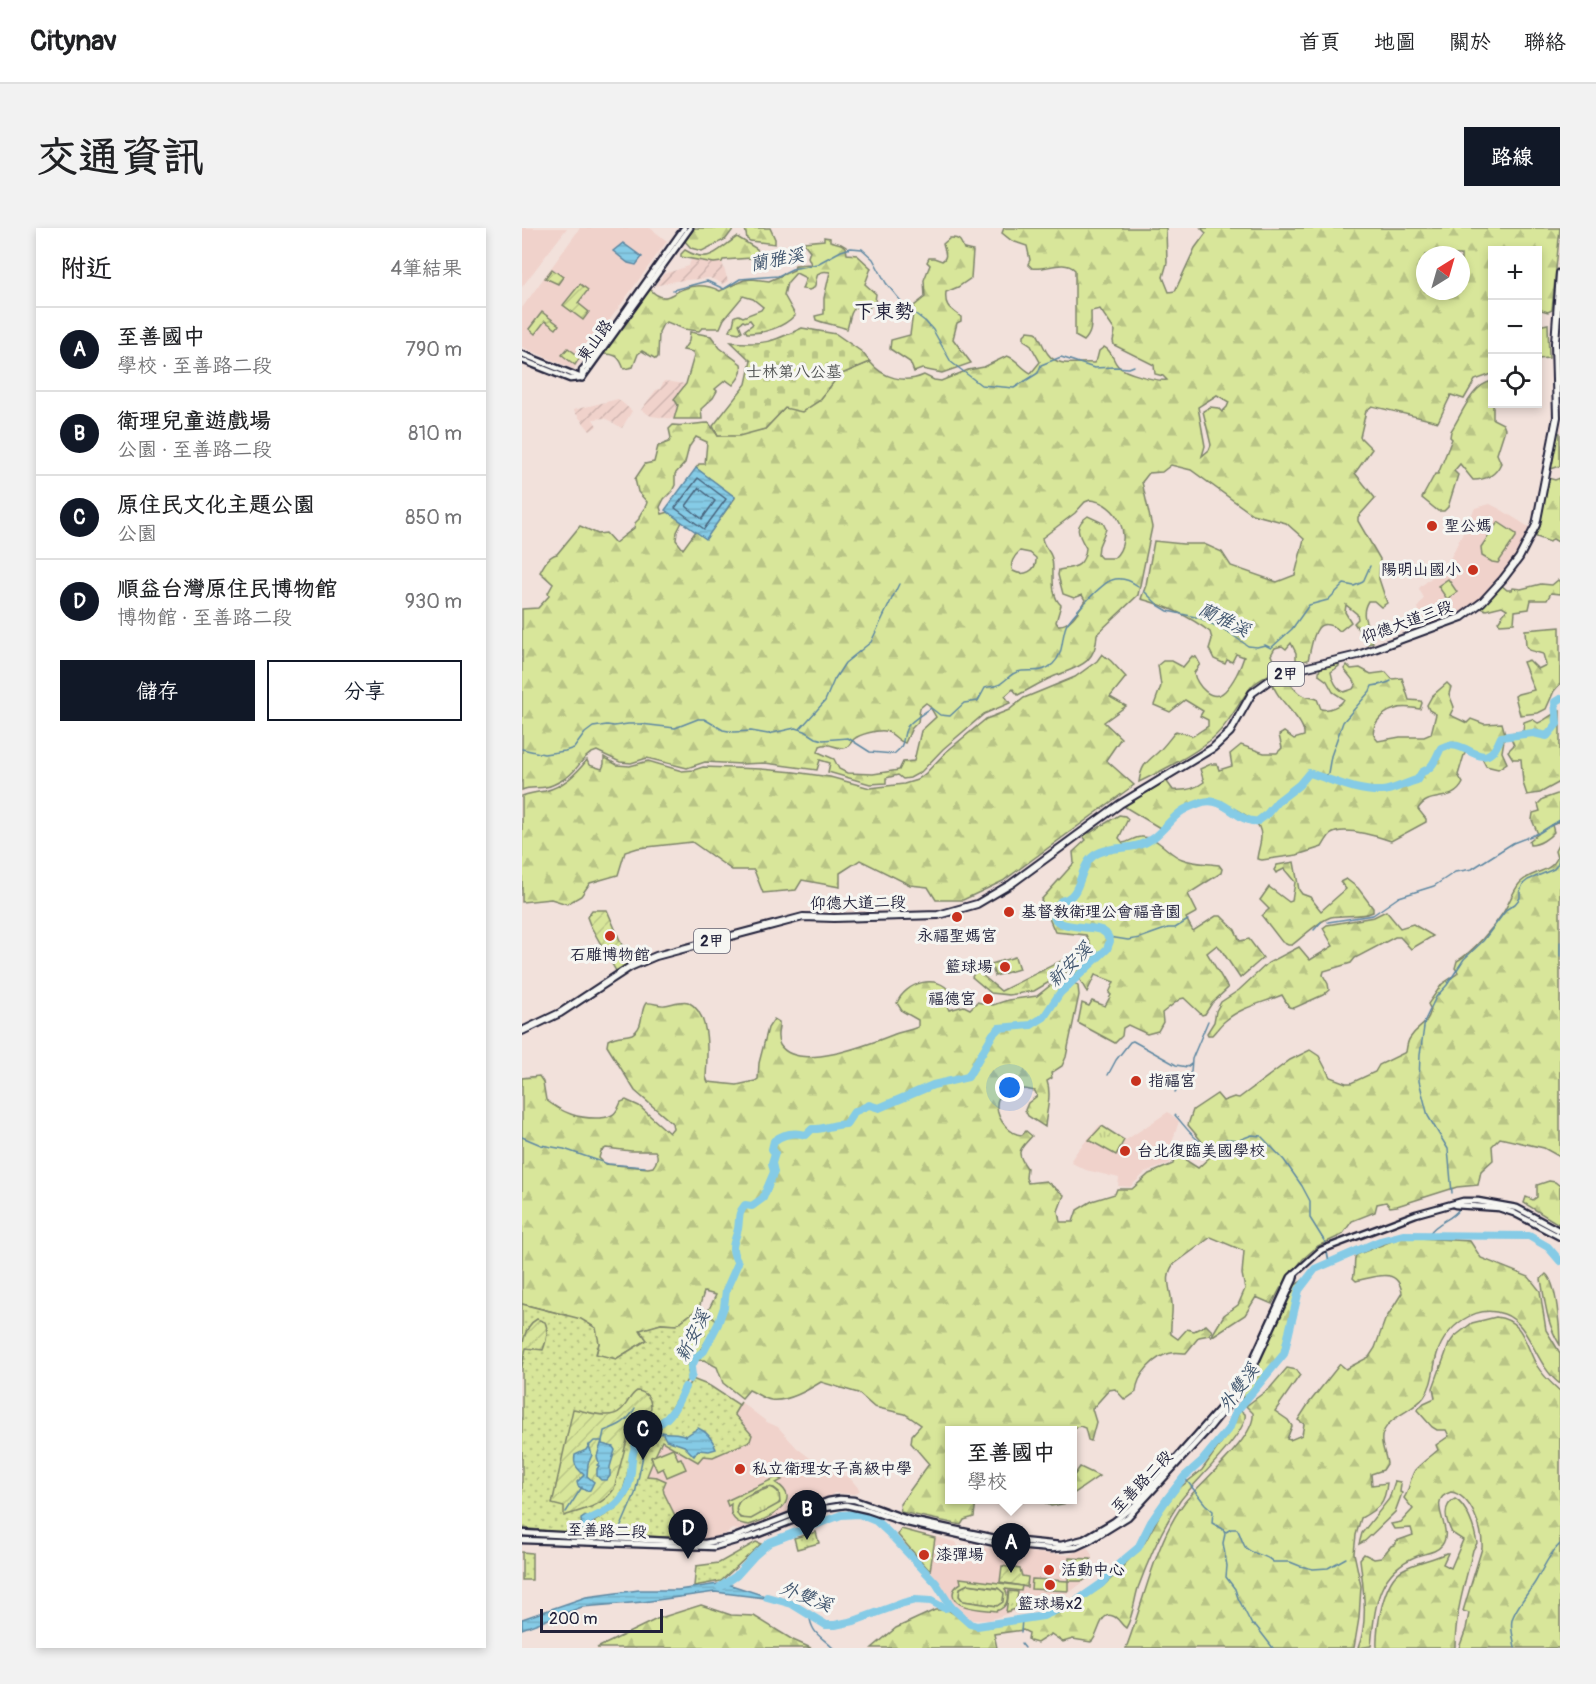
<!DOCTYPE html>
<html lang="zh-TW">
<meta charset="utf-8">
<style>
body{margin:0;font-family:Pangolin,"LXGW WenKai TC",sans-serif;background:#f2f2f2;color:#202124}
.controls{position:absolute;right:18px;top:18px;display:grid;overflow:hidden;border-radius:0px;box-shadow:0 3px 9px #0003}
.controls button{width:54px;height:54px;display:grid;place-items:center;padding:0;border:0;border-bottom:2px solid #e0e0e0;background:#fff;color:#202124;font:30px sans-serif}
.compass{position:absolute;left:894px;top:18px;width:54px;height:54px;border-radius:50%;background:#fff;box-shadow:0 3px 9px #0003;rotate:37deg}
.scale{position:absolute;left:18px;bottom:15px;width:123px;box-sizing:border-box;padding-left:6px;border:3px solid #22223b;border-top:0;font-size:16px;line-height:21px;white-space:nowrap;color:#22223b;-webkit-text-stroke:4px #f6f6f2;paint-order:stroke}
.you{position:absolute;left:488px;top:860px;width:21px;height:21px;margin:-15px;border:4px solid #fff;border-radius:50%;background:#1a73e8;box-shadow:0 0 0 9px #1a73e833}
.badge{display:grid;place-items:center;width:39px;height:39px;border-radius:50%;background:#111827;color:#fff;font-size:20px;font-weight:700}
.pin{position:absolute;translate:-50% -50px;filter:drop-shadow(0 2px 3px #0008)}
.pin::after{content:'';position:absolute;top:32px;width:21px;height:18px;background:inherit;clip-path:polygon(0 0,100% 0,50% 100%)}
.popup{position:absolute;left:423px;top:1198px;width:132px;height:78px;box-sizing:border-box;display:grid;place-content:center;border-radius:0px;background:#fff;filter:drop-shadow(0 2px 4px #0005);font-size:20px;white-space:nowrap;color:#757577}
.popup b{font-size:22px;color:#202124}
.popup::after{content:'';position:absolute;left:50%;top:100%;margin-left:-12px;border:12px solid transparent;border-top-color:#fff}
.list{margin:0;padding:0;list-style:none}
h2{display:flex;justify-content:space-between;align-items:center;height:78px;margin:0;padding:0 24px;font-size:26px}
h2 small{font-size:20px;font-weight:400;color:#757577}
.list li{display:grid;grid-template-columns:39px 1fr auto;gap:18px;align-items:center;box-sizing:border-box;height:84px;padding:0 24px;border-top:2px solid #e0e0e0}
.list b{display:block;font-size:22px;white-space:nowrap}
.list p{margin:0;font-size:20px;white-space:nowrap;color:#757577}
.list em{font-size:20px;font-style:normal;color:#757577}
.actions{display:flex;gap:12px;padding:18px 24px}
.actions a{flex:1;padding:14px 0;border:2px solid #111827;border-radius:0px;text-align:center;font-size:21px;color:#111827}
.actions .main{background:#111827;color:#fff}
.icon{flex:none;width:33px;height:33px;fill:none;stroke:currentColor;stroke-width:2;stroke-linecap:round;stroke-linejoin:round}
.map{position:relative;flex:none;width:1038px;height:1420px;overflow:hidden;border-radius:0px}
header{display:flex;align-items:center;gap:36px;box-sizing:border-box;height:84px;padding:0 30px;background:#fff;border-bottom:2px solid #e0e0e0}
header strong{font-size:28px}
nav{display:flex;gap:33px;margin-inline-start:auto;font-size:21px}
.intro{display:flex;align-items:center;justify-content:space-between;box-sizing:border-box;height:144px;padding:0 36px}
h1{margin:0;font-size:42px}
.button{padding:15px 27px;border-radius:0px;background:#111827;color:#fff;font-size:21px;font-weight:700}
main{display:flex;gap:36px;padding:0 36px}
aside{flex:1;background:#fff;border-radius:0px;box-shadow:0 3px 9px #0003}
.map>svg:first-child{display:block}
</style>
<header>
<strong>Citynav</strong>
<nav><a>首頁</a><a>地圖</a><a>關於</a><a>聯絡</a></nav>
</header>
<div class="intro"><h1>交通資訊</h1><a class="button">路線</a></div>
<main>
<aside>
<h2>附近<small>4筆結果</small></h2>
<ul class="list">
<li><span class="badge">A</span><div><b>至善國中</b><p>學校 · 至善路二段</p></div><em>790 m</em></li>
<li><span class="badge">B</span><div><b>衛理兒童遊戲場</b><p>公園 · 至善路二段</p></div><em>810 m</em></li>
<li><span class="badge">C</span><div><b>原住民文化主題公園</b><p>公園</p></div><em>850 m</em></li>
<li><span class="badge">D</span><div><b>順益台灣原住民博物館</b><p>博物館 · 至善路二段</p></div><em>930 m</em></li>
</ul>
<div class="actions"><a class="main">儲存</a><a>分享</a></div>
</aside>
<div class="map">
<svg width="1038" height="1420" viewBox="0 0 1038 1420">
<defs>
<pattern id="industrial-furrows" width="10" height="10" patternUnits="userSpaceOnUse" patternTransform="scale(1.5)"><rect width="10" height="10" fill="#f0d2cb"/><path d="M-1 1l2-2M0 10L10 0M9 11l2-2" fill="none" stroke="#ceb4af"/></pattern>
<pattern id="grass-tufts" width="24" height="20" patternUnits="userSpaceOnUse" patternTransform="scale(1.5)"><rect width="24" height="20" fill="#d8e69a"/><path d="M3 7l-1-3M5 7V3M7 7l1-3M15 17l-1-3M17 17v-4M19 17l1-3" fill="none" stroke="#b9c586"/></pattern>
<pattern id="forest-firs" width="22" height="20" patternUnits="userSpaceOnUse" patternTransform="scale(1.5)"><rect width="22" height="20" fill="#d8e69a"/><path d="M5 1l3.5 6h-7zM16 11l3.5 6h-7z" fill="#b9c586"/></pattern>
<pattern id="cemetery-stones" width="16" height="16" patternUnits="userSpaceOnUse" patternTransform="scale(1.5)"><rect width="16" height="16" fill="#d8e69a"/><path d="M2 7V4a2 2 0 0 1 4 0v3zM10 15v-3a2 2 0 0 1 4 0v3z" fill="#b9c586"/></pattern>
<pattern id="park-dots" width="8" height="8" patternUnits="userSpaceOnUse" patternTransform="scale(1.5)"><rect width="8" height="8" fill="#d8e69a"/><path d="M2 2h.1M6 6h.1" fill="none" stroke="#b9c586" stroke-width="1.8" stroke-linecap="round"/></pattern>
<pattern id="garden-furrows" width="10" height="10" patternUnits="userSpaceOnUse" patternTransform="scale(1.5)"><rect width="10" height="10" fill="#d8e69a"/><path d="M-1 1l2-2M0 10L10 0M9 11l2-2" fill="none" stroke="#b9c586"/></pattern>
<pattern id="water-rules" width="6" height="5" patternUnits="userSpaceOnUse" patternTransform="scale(1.5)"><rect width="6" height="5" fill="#85cbe6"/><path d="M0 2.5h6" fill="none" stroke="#73aec6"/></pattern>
</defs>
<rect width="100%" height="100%" fill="#f2e1db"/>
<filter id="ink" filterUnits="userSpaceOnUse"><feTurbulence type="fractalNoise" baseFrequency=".0167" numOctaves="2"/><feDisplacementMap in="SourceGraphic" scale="12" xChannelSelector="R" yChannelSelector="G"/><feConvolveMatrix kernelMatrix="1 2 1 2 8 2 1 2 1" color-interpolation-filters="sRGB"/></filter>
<g filter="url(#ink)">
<g fill="#f0d2cb">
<path d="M0,0H45L0,59Z"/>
<path d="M58,0H128L145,13L52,141L0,119V80Z"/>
<path d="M968,276L978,281L1010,301L999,323L958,371L936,387L902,401L896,379L902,370L897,361L898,359L925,337L953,280Z"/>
<path d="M646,884L657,893L650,915L651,926L649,933L647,936L624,944L608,959L596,958L597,950L564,942L550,935L551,933L549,932L556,922L578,897L604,912Z"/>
<path d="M219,1174L245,1194L256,1199L275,1220L288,1230L315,1246L327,1249L338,1262L333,1266L312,1265L309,1268L218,1302L210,1301L203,1306L183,1311L164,1310L142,1265L141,1260L144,1255L125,1249L131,1234L129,1230L133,1228L140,1213L181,1228L230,1207L212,1186Z"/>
<path d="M378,1300L433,1314L436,1318L446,1320L449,1317L483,1323L547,1327L565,1319L570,1327V1348L548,1364L467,1392H450L433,1378L375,1307Z"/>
</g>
<g fill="url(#industrial-furrows)">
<path d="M169,31L192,35L200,34L206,53L201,56L188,50L153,53L133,58L142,46L167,38Z"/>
<path d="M142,153L164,156L152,171L156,177L152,191L129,188L119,182L134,162L138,161Z"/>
<path d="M96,171L110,183L100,200L83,190L71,191L75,198L68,203L51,182Z"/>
</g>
<g fill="url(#grass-tufts)" stroke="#7d846a" stroke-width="1.5">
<path d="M580,898L602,912L594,927L567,912Z"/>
<path d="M249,1259C258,1263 262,1271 254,1279C242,1285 228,1297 216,1288L214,1280L218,1271Z"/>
<path d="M446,1356L478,1361L482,1365L481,1374L475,1378L441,1373L437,1368L438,1360Z"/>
</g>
<g fill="url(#forest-firs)" stroke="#7d846a" stroke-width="1.5" fill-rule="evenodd">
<path d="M170,0H212L204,11L180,23L169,20L162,12Z"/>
<path d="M223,0H248L253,11V16L228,13L225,11Z"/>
<path d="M482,0H644L645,35L641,49L647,64L653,63L673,20L684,5L679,0H1038L1030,82L1026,84L1016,81V22H970V146L953,152L942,171L929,167L916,194L850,178L844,183L838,209L850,221L833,245L853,270L836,289V293L858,331L857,351L865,375L859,379L852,373H846C836,390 849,398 851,415L846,416L832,395L836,391L835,386L824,377L823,384L829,394L818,403C792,383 791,413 786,432L774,435V425L769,415L764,421L760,418L753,420L749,427L754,439C749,448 736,451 729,459C715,477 705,500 686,514C670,527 636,545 617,554C619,539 623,535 634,526C642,519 648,510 654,503L671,508L686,498V492L678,488L681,483L663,472L648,484L632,477L639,458L636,437L641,433H650L661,439L670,428L674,429L678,436L672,445C674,457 690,476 703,463C711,455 719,439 722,429L714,426L710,434L705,432L703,436L692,431L687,421L690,411L688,404C667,388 646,378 619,371L624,357L632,313L661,316H682L700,324L709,338L755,354L773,347L782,311L764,295L730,286L669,242L649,237L640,244L627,245L620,254L630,299L616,367L575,406C574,440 551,439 526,451C516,456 506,462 496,467L491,461L483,468L488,475L462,486L421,521L399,544L388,550L381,551L376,547L364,550V555L348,556L306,544L308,535L298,532L295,542L243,535L219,536L183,534L165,540L125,530L109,535L98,534L75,523C59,527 56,544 42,551C37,554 30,558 24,559C15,561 9,558 0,562V381L16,380L27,368L26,365L31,356L18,344C22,337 26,328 35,326L58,298L76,306L84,305L93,315L112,300L113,295L117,291C117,284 124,281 125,274L116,264L113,251L123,236L132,234L136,218L147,214L149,210L147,201L151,197C164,199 174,195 187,195L196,208L243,201L263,180L297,173L317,147L348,134C361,150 382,156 402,147L412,152L419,153L446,142L462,139L485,128C494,130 500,141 509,145L518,134L508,116L502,112V107L506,103L514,104C519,111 521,119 526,126C537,141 557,133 572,135L575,131L577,123L582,119C591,123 590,132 596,138C602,145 637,154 645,152L641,148L633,146L632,137L592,117L591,113L593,103L578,81L569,83C569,94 571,104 562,113L553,108V42C542,31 524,42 510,40L506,36L508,32L505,18L490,13L480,5ZM903,27H939V63H903ZM695,167L707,174L705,179L700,184L696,180L688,179L681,183L689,217L687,222L680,228L683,218L676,179ZM174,209L185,214L183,236H177L174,240L213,270L184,310L174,303L161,321L154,312L155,304L160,294L147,284L140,286L138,279L142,271L150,263L153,257V246L163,235L167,219ZM568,272C595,274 613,310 592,330H579L576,327L577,318L584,301L581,295L566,288C551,298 556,306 564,320C562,340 552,339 537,342L536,347L541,366L552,370L560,367L563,372C557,382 549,398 536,397L534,394L539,377C527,366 533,345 530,331C529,323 521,319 520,310L553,285L563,274ZM498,323L508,325L514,330C515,343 502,349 491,343C487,336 492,328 498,323ZM404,475L407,477L414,489L399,503L392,533L381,534L377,542L351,546L325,545L317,541L312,531L296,524L298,518C307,514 312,520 321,520C327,520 328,515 332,511C338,506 355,502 363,503C372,505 375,513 383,515L390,500L396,494L398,480Z"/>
<path d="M215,9L235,21L236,24L230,30L201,32L200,34L192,35L159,29V26L163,22C188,37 195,22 215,9Z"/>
<path d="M302,9L308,10V13L319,16L324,19L325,26L335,27L349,40L343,56L354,66L353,73L347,80L335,78C327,84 328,93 325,101C315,97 304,96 294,92L293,88L302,86V70L308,44C291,41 296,52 292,60L287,62L280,61L284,50L274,45L265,55L262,67L273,87C262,99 242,106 225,105L223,102L231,96L228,92L223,94L221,93L217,96L220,103L217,105L207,103L211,97L213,88L217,87L221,89L239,82L241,79L231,71L221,68L202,91L198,100H180L177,103L162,101L145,94L141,96L137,104L136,129L134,131L120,123L116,126L111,139L102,141C97,128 94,126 81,126L128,61C130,63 132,66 135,67C145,73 152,64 161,61C174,56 186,57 198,63L222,52L230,51L247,53L272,42L273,37L289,36L286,29L288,23L281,14L302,12Z"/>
<path d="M428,10C438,9 439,14 442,21L451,23L449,50L436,59L424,64C422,80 430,81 439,89V93L435,95L431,111L449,135L420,145L400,141L392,144L388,134L368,121L369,112L388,107L392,78L403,69L402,52L408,37L405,34L407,30H412L420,33C427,29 422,22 421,16Z"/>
<path d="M1026,96L1027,130L1016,131V98Z"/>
<path d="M168,104L189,108L198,120L219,136C221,145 217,150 211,157L204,152L193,161L195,163L191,170L179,181L180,191H152L156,177L152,171L164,156L172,128L171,124L161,122L167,113Z"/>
<path d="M970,153V176H973L971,178V191L981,196L983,201L975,226L979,235C974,247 964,252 951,252L938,236L932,243L936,247L926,279L922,283H916L900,270L913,246H916L930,211L928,209L929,203C940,186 950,157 970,153Z"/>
<path d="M1034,204L1038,205V238L1026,242Z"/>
<path d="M1026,250L1033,252L1038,250V315L1031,311L1028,314L1012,308Z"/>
<path d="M1036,352L1038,354V366L1029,365L1025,372H1009L1007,381L993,383L992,395L978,396L976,394L985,381L980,378L964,382L959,380L957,378L978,356L985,362H990L991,360L999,361L1019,356L1030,357Z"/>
<path d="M1038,399V456L1032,463L1024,481L1016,485L998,487L993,468L996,466L1012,462L1001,434L1007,432L1016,441L1024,437L1021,426L1007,422L1004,418L1003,402Z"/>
<path d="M580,426L589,433L604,449L588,469L604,478L582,494L599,510L584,532L612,557L481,653L441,672H414L406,659L388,657L338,632L318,645V659L280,652L274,662L241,665L232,642H210L170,614L116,620L103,624L96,647L68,655L59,668L45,676L29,671L0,674V568C8,565 15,564 23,563C42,558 54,546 65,532L67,537L80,541L82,536V529L95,537L108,538L126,533L160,543L172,542L181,539L239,541L272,544L308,549L348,560L382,556L395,552L404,545L424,524L464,491L487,482L502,470L553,449L575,433Z"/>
<path d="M817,433V438L809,444C810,452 815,461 822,464L831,461L834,456L822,441L825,437L829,441L838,440L849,446L864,444L870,451L880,450L887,472L899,473L900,475L898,481C889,480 882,478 873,481C859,485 844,501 856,513L878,509H902L909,506L914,486L907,482L905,477L910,468L925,455L929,459L927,466L932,479L928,487L945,495L949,491L962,496L980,495L983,506L980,524L985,535L976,541L964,538L957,525L947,520L942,527L936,547L941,555C930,577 907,562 896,581L904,591V594L869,613C857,609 820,597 808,607C805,610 802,616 800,619L775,627L740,632L735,631C736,620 742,610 737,599C733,590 695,570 685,571C663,574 654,589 638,600L603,579L602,575L643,551L651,562C662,563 673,561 682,554L678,541L689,536H695L697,542L710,538L708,526L719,517L742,525H755L760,520L757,507L762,504L772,511L782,508C784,492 755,474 750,454L760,449C770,453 771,463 780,467C784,470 790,469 795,471L799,481C806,483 819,478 822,471L811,464L805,453L797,447C796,435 808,436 817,433Z"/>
<path d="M1038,483V554L1018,565L1005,567L1001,555L999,531H991L986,523L992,517L987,505L1001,503L1002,494L1010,491L1016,495C1024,492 1029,486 1038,483Z"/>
<path d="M1038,565V594L1030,597L1032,604C1027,610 1017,617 1008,617L1007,613L1016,606L1010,592L1011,585L1018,583L1016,576L1021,571Z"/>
<path d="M597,587L603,588L606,591L597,610L601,615C607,614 613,609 619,609C637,608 644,625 660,631C672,636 685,635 697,637L700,641L699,645L666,666L675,684L664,690L671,703L694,688H699L713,702L718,713L727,711L741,730L718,750L698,720L695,717L685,725L706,760L690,775L683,786L680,787L662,770L658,771L640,785L641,794L636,803L625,806L606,797L601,800L600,808L593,815L556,795L560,775L567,778L570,773L583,778L589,767L587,765L592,754L573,747L565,764C559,756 558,746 546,743L512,763L487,767L469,765L450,749L458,735L460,736V747L479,763L569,718L564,707L533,704L519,672L552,635L551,624L564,612L561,608L565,604L568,605Z"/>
<path d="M1038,613V929L1022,920L978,910L970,918L971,932L959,943L956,957L935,959L875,978L868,979L864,974L855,976L853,984L830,993L820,1007L796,1018L781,1031L758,1061L750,1076L734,1069L723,1087L689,1109L702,1087L716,1077L723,1061L720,1046L722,1023L689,1009L651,1037C642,1050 649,1062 650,1076C651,1086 648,1096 649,1106L656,1111L665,1101L672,1103L684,1097L690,1103L687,1107L677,1109L664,1125C659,1125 653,1124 649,1125C632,1128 615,1147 614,1164L603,1172L593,1161L587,1162L570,1181L574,1194L569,1213L566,1212L563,1200L558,1198L546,1202H428V1272H454L452,1289L442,1292L439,1297L379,1284L378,1276L407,1236L389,1215L390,1207L399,1197L383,1186L352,1179L336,1165L299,1154C286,1162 266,1174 249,1172C242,1171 234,1165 227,1162L220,1170L201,1155L195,1139L182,1132L169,1133L174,1117L187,1110L196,1094L185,1085L194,1067L182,1064L177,1080L154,1097L139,1096L119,1103L125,1112L94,1131L74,1127L77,1115L44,1087L0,1076V850L17,848L21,854L24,872C41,885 56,891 78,890C91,889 94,886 99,874L104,872L117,878L147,905L151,900L150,895L113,863L85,818L86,812C96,806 103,809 110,806C123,799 117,784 124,775C131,774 136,778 143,777C150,776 160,772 166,774C190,786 185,829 184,849L186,854L215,857L233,853L236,851L237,835L246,800L252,791L257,794C258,802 253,808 258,817C276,845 350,815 373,806C381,803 389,802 396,799V792L380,783L375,775C383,755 415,744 429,765L425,778L427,782L442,778L448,781L455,774L471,777L486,772L515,768L529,757L546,749L556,758L557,767L544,829L540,838L529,845L530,850L525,853C530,867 524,885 523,899L506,888L503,882L506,875L515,868L513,863C454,849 475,906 500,907L504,903L510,908C499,921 492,922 505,940L504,950L506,955L524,953L542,967L536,983L538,994H551L555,982L570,973L593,966L595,961H610L627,946L651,936L655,923L665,933L676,940L689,928L688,923L666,897L671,882L695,866L701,873L712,869L717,870L768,832L788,822L797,828L808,849L824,855H829L853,844L857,837L884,824C885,819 885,814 888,810C896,797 904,800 909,782L906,776L920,756L935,746L936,744L933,740L935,733C950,725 971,700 981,685C987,676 990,665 997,656C1007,643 1029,645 1035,630L1033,623ZM84,920L109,923H133C137,927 135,934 131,939L126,940L83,936L77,930L79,923Z"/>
<path d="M772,634L777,662L780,666L788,669L799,683L824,661L818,654L824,651L836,660L851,680V684C839,690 822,686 809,689C796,693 781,709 770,717H766L760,714L740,688L747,681L738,672L747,659L767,674L770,673L773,654L762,641L754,645L752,642L755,637Z"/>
<path d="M864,683L878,700L891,696L911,708L889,721L878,709H873L833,730L829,735L802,743L801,747L806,756L807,762L801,767L772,780L767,779L760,767C741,775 719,779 703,793C698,797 694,803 690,807H686L685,805L692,794L694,783L699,774L717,762L746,735L777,719L788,732L811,718L802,702L801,700L805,697L852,689Z"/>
<path d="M1027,953L1033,954L1038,958V997L1002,975L1004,969L1011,972L1015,969V957Z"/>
<path d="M880,1009L948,1013L959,1030L1007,1049L1018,1063L1024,1102L1038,1125V1156C1013,1137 1008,1095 982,1086C953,1075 924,1099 915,1126C911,1141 911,1157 902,1169C892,1183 867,1188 861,1205C857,1214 864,1226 865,1236L861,1242L849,1246L850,1257L865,1255C863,1276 857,1280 839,1290L834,1307L832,1325L839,1358L837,1390L832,1420H604C622,1374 633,1314 662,1275C678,1254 734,1210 731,1185L724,1178L748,1160L765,1140L775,1142L778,1147L753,1183L766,1192L770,1198L765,1211L768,1212L780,1207L782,1196L776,1192L787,1175L818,1136L824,1141L847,1129L853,1120L863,1092L880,1065C876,1038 853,1049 834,1053L831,1050C834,1042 831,1035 834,1027Z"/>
<path d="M1024,1046C1035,1055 1038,1101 1038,1117C1025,1097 1023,1074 1019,1051Z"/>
<path d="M781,1052V1054L776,1060L759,1126L724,1168L720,1170V1160L770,1059Z"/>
<path d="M974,1089C1002,1092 1003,1117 1015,1138C1021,1148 1029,1155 1038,1163V1420H937L944,1401L947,1385L941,1383L960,1320C961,1301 949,1267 929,1264C902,1272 933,1300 920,1317C914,1325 903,1325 895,1328C854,1344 853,1380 849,1418L836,1420C847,1393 841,1359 838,1331L842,1326L852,1331L859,1330L869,1318L874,1316V1313L891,1307L889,1300L872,1301L869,1296L879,1294L891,1281L882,1270C888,1262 887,1251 893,1242C899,1235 909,1228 916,1222L914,1217L927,1208L924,1202H915L910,1199L895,1182L902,1175L913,1170L911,1160L927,1116L932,1109L950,1095Z"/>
<path d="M718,1182L723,1186C727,1204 669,1257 658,1273C640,1300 627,1330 616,1360C612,1373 611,1389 604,1400C599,1397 598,1392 593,1389C577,1380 578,1408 569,1414L551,1411L541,1414L529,1406L515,1415L508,1413L506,1411L507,1405L501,1402L472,1406L475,1420H350L374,1400L413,1382H426L452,1399H468L521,1390L552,1377L580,1359L592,1348L623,1314L641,1281L655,1262L680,1242L711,1198Z"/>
<path d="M558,1239L577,1248L551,1266V1249Z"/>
<path d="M873,1253L878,1254L879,1256L878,1264L880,1265L873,1284L843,1313L837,1316L840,1305L867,1271Z"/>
<path d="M933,1271C945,1277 953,1302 955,1315L951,1322C943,1356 933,1384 933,1420H855C854,1400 861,1353 880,1342C894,1334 910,1332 924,1325H926L921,1336L929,1340L941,1312L930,1305C924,1293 919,1278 933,1271Z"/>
<path d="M518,1272H548L546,1275L529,1278Z"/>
<path d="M179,1377L209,1387L232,1388L271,1412L289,1420H75L135,1391Z"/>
</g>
<path fill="url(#cemetery-stones)" stroke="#7d846a" stroke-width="1.5" d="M280,100L314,106L340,124L348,134L317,147L297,173L280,184L263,180L243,201L217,208H196L191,198L224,156L229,133L209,114C242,117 250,114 280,100Z"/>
<g fill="url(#park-dots)" stroke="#7d846a" stroke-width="1.5">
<path d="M0,1076L59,1091L74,1100L77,1115L74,1126L94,1131L125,1112L118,1102L139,1096L154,1097L177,1080L196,1094C187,1111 174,1125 166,1143L167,1148L145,1187L128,1198L116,1209L100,1266L90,1279L60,1292L61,1307L0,1300Z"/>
<path d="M170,1151L188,1158L217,1177L219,1174L212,1186L230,1207L228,1213L191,1229L181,1228L176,1234L140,1213L133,1228L129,1230L131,1233L125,1248L135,1249L144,1253L141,1260L142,1265L164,1310L70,1306L73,1293L90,1283L100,1274L108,1262L113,1227L118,1213L125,1205L146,1192Z"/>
<path d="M294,1304L297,1315L275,1321L272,1310Z"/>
<path d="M234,1314L239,1316L199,1353L172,1358L174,1338L197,1335Z"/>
<path d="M0,1324L10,1325V1352H0Z"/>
<path d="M487,1363L496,1364L494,1381L484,1384Z"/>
</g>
<g fill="url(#garden-furrows)" stroke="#7d846a" stroke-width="1.5">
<path d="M30,41L41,49L36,56L23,50Z"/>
<path d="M58,56L66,62L56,75L67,84L61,92L41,77Z"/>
<path d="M20,84L37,97L34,101L23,93L13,106L7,101Z"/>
<path d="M70,682H85L108,736L94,743L68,697L65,689Z"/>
<path d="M15,1091L23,1094C27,1102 24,1114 21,1122L4,1120L0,1138C0,1121 0,1099 15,1091Z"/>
<path d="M115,1163C125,1164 129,1170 129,1180C125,1188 114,1191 108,1201L92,1261C81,1278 60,1282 42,1288V1279L30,1276L51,1181C64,1183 88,1193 99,1182C106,1176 107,1168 115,1163Z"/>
<path d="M480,1338L498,1341L500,1348L506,1349L505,1359L478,1354Z"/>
</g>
<g fill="#d8e69a" stroke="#7d846a" stroke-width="1.5" fill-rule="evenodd">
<path d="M46,120L58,129L53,137L40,127Z"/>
<path d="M976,294L994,306V309L976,335L970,334L960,328L959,319Z"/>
<path d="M926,351L935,364L925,371L916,358Z"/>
<path d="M493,729L497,741L473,748L469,736Z"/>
<path d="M151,1220L156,1231L159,1230L164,1241L145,1249L141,1240L135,1243L129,1229Z"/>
<path d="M255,1249L260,1252L254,1255C285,1274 243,1292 227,1297C214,1296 207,1289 209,1276L206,1278L204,1273ZM246,1259L252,1260L257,1264L258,1275L229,1291L218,1290C204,1272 233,1264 246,1259Z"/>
<path d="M379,1301L413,1310L408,1343L376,1307Z"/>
<path d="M547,1330L569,1331V1347L561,1353H546Z"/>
<path d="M438,1350L500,1358L499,1363L483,1361C488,1370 485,1380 474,1383C463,1381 432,1382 431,1366C431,1361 434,1358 439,1355ZM446,1356L476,1360L482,1365L481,1374L475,1378L441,1373L437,1368L438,1360Z"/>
<path d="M510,1351L546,1353V1363L509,1361Z"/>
</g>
<g fill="url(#water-rules)" stroke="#5d87a2" stroke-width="1.5">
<path d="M101,15L120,29L114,37L106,35L91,23Z"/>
<path d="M174,240L213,269L184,311L143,282Z"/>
<path d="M176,1200C186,1204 191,1212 194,1221L187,1223L176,1222L172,1228L162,1218L144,1212L140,1204C148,1206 156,1204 164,1208Z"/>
<path d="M80,1213V1216L91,1219L93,1222L88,1239V1248L85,1252H79L75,1248V1241L77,1238L75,1237L77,1235L75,1228Z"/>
<path d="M67,1217L70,1227L66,1236L65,1248L72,1254L68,1262L64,1263L56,1258L55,1254L62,1247C55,1240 51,1237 53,1227L64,1222Z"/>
<path d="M74,1287L75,1289L71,1293L70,1302L67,1306H62L60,1301L59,1291L62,1289Z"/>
<path d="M203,1355L252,1371L193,1364L121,1374L60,1379L0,1401V1391L64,1369L117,1362H156Z"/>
</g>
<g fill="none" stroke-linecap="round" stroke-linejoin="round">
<g stroke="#4a667f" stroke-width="1.5">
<path d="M176,250L204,271L182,301L153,280Z"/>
<path d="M177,260L193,273L180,291L164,278Z"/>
</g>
<g stroke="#5d87a2" stroke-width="1.5">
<path d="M151,62L185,53L202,61L218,51L256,48L270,41L295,36L319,23L329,20L340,21L351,31L364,55L382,77L404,94L411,102L429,134L459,157L492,160L516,145L519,137L539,129L572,140L593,139L607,140L612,138"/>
<path d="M622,363L636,377L646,383L678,390L706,404L726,418L735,419L743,417L749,420L770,401L787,377L806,372L822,356L832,358L841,354L848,338"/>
<path d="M278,501L303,473L312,452L323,435L349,414L377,356"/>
<path d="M0,521L22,526L43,523L52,520L63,505L71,499L85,497L92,498L106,496H119L153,500L176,491H182L201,502L212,504L229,503L246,506L273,500L283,503L294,510L301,512L326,510L348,524L372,526C385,516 379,510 385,499C390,492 402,485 409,480L418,487L428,488L442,475L456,473L463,460C468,458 472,459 476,457C485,453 488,444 500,443C511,442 521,445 531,436C542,426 539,411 544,398C548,389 581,354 590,352C599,349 609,353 616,358"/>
<path d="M802,550L806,545L809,528L821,494L848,463L850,458C857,457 864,456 869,453"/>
<path d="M806,694L851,687L877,669L912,658L933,644L950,641L991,615L1017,605L1038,592"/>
<path d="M792,702L799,694"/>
<path d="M587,709L606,712L618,710L646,700H653L666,692"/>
<path d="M1038,714V728"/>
<path d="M586,847L594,832L608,814L611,813L654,837L665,839L669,836"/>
<path d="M653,864L669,844L670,831L686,793"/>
<path d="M653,887C666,901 684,932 704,911L717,912L730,907L739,908L762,932L780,958L788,973V990L803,1014L807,1034"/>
<path d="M0,909L19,917L42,921L86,936L123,939"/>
<path d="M930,965L926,921L906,888L897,853L898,827L903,792L914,769L925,757L942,731L961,713L985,681L993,676L998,670V663L1001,656L1006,652L1032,641L1036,636L1038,624"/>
<path d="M907,1006C916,993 930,992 937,981"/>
<path d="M68,1217L72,1213H80L82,1203C96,1198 106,1194 113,1180"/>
<path d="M662,1249L683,1276L691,1283L690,1295L701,1301L703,1306L701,1315L705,1338L704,1349L713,1361L716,1370L730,1397L734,1398L751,1420"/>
<path d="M44,1284L60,1259"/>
<path d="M701,1302L704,1304L709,1301H715C719,1307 720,1315 724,1320C731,1327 744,1326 751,1334H768L778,1338L791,1341L806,1340L824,1330"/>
<path d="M86,1303L98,1300L100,1296L113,1266L122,1223L131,1210L140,1205"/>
<path d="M287,1386C290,1407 298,1407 311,1420"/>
<path d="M499,1404L500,1391"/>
<path d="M499,1415L503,1420"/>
<path d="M993,1420C992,1411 988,1400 990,1392C992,1382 1006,1365 1012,1356C1021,1342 1025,1328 1038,1316"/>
</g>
<g stroke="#85cbe6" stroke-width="8">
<path d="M168,1151L170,1147L169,1140L174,1129L182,1123L196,1096L202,1079L204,1062L216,1035C207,1019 212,1017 216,1001C218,989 215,987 223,977L230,978L241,970L252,944L250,935L253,925L250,921L252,913C261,906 272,904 284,907L290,901C301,902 312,896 324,896L332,884L347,877L357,880L411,857L446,849L471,806L477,800L509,797L522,789L538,765L585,721L588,713C586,707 582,702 575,701C559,697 515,702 539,673C560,669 556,643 569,630C581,618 602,622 617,617C636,612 645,593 660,583C666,579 675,576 681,574C703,568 717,596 736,593L745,586L755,574L777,557L787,545C811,552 834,564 860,563C872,562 883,555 895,552L900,544C911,541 914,529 919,520C945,506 962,552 979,509L1011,505L1025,508L1035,496L1033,474L1038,471"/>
<path d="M66,1292C90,1281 106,1274 109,1244C110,1233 110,1222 116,1213C123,1202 135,1199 145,1190C154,1182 158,1169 163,1159"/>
<path d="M198,1359L214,1348L232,1328L248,1314L319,1287L337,1286L354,1293L366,1304L414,1355L429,1379L448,1396L455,1398L521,1388L553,1374L579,1356L598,1335L616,1320L629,1294L645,1271L662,1249L680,1233L708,1199L713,1185L762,1126L777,1062L793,1041L858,1013L881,1007L1007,1008L1026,1019L1038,1033"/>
<path d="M245,1369L270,1376L304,1397H313L332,1393L381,1375L393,1372L409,1373L422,1380L429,1379"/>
</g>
<defs>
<g id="minor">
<path d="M0,126L60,150"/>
<path d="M0,132L48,151L58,150"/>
<path d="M60,150L168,0"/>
<path d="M60,150V142L70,131L162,0"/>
<path d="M933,977L977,980L992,985L1038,1009"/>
<path d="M0,1305L183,1315L210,1310L306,1273L318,1271L332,1272L388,1292L478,1311L539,1317L562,1311L591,1294L613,1277L708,1169L728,1138L769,1049L799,1022L894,986L941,973H956L995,980L1038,1003"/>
<path d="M0,1312L192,1319L234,1307L303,1280L324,1277L346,1282L381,1294L482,1317L530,1321L554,1319L567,1313L606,1289L685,1203L711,1171L731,1140L772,1051L773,1045"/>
</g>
<path id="major" d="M0,803L38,785L108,739L134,728L281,689L312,690L416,687L455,676L489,656L598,576L691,520L708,504L730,465L748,452L773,442L836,427L940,389L960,374L981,351L997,330L1014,297L1035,189L1033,115L1038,45"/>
</defs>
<use href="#minor" stroke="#22223b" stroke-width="9"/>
<use href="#major" stroke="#22223b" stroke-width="10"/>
<use href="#minor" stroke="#f6f6f2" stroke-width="4.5"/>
<use href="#major" stroke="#f6f6f2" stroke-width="6"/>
</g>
</g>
<g fill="#c8321e" stroke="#f6f6f2" stroke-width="2">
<circle cx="910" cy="298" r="6"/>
<circle cx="951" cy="342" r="6"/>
<circle cx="487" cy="684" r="6"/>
<circle cx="435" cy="689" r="6"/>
<circle cx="88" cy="708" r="6"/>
<circle cx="483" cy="739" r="6"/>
<circle cx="466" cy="771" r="6"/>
<circle cx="614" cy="853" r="6"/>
<circle cx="603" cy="923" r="6"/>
<circle cx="218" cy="1241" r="6"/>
<circle cx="402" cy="1327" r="6"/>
<circle cx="527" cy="1342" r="6"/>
<circle cx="528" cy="1357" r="6"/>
</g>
<g text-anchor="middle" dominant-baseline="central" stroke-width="6" stroke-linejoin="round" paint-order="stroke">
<g fill="#f6f6f2" stroke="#626272" stroke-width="1.5">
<rect x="746" y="434" width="36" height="24" rx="4.5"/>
<rect x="172" y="701" width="36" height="24" rx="4.5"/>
</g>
<g font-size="15" font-weight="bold" fill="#22223b">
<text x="764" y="446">2甲</text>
<text x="190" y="713">2甲</text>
</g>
<g font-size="16" fill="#22223b" stroke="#f6f6f2">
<text transform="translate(73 113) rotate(-54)">東山路</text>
<text transform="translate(885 394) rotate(-20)">仰德大道三段</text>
<text transform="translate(336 675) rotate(-1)">仰德大道二段</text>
<text transform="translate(620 1254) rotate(-46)">至善路二段</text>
<text transform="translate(85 1303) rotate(2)">至善路二段</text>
</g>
<g font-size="16" fill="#505353" stroke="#f6f6f2">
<text x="272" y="144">士林第八公墓</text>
</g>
<g font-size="16" fill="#22223b" stroke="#f6f6f2" text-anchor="start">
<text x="922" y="298">聖公媽</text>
<text x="939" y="342" text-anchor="end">陽明山國小</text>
<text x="499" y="684">基督教衛理公會福音園</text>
<text x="435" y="708" text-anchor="middle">永福聖媽宮</text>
<text x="88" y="727" text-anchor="middle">石雕博物館</text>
<text x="471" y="739" text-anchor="end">籃球場</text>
<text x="454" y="771" text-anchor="end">福德宮</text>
<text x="626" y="853">指福宮</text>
<text x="615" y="923">台北復臨美國學校</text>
<text x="230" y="1241">私立衛理女子高級中學</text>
<text x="414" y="1327">漆彈場</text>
<text x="539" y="1342">活動中心</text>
<text x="528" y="1376" text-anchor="middle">籃球場x2</text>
</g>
<g font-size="18" font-style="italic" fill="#40556e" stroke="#f6f6f2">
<text transform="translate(255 32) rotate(-11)">蘭雅溪</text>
<text transform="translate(702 392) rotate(26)">蘭雅溪</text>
<text transform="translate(548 737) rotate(-45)">新安溪</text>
<text transform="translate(171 1108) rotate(-64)">新安溪</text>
<text transform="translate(717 1160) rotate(-54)">外雙溪</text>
<text transform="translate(284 1369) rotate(21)">外雙溪</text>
</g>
<g font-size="20" fill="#22223b" stroke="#f6f6f2">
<text x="362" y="83">下東勢</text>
</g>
</g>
</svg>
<div class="controls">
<button>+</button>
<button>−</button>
<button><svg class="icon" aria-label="locate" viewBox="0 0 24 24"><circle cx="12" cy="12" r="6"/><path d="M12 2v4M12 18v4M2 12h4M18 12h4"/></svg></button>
</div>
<svg class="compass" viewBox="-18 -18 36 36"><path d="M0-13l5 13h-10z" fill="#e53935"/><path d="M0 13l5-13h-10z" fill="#757577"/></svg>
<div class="scale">200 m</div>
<div class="you"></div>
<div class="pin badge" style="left:489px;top:1345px">A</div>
<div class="popup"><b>至善國中</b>學校</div>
<div class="pin badge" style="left:285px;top:1312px">B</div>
<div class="pin badge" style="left:121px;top:1232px">C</div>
<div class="pin badge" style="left:166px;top:1331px">D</div>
</div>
</main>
